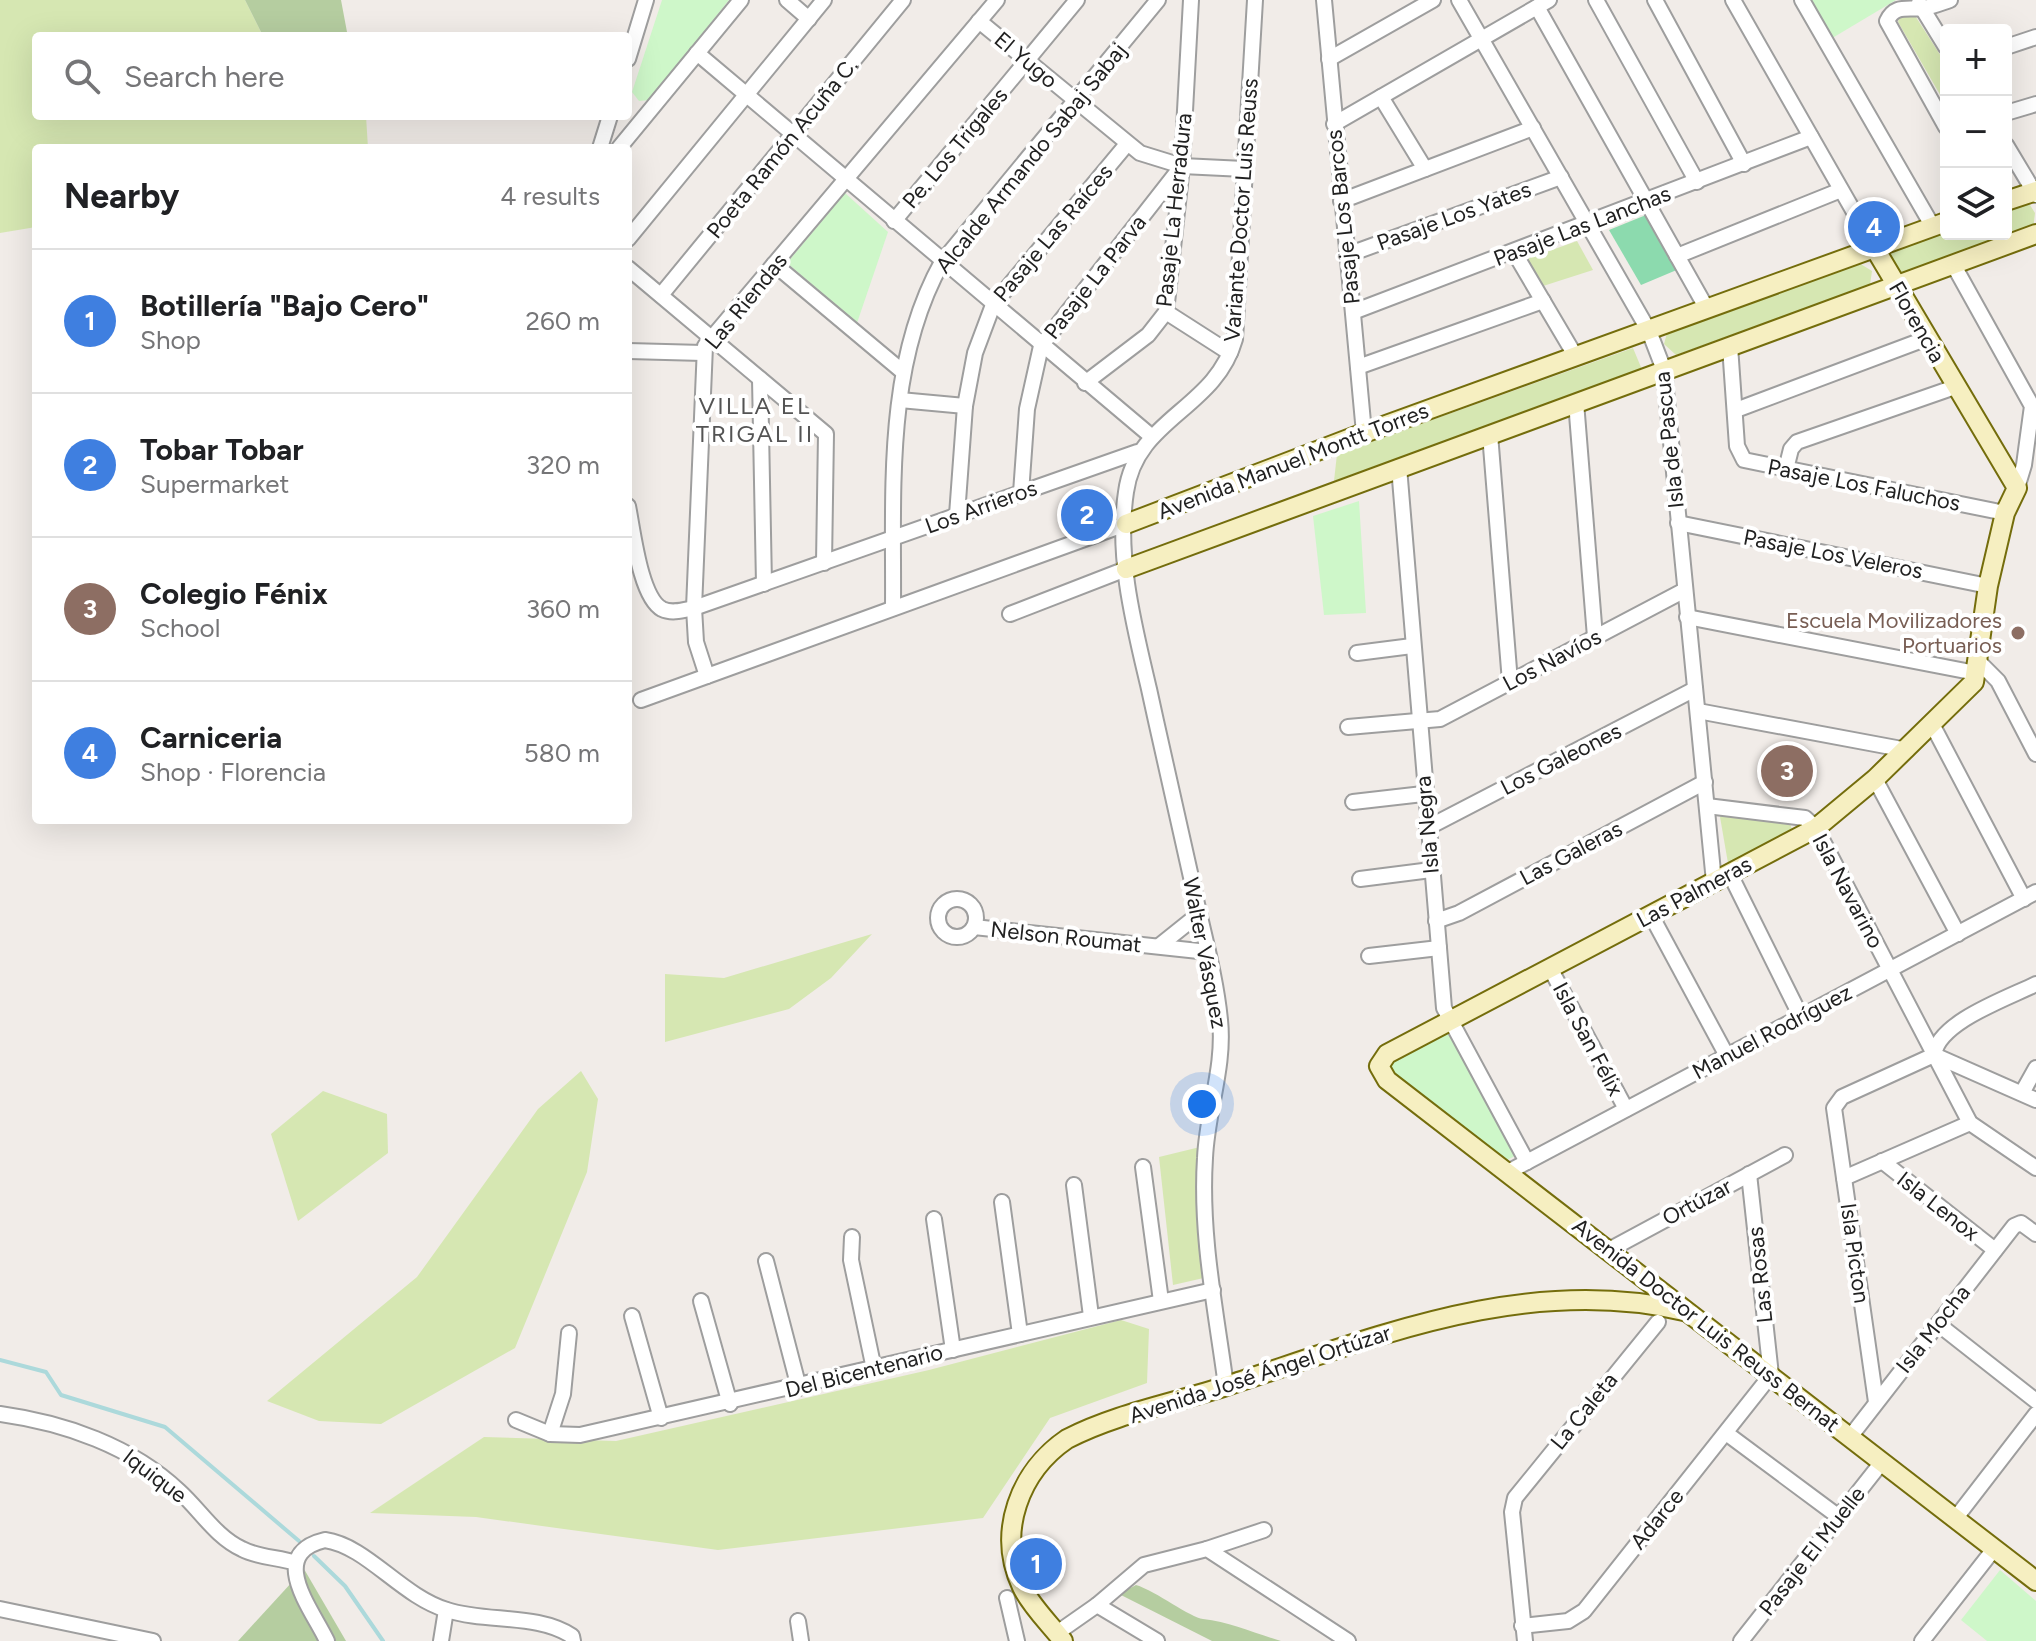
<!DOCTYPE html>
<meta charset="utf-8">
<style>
body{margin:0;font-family:Figtree,sans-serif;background:#f6f6f6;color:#202124}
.controls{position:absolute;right:24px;top:24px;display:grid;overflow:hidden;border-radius:8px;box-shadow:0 8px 32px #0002}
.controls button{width:72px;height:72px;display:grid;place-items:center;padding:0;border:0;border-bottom:2px solid #e0e0e0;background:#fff;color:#202124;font:40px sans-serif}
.you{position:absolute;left:1202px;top:1104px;width:28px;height:28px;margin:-20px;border:6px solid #fff;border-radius:50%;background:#1a73e8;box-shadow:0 0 0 12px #1a73e833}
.badge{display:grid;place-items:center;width:52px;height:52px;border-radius:50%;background:#c50d2e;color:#fff;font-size:26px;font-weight:700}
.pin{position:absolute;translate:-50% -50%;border:4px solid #fff;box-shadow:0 2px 8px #0006}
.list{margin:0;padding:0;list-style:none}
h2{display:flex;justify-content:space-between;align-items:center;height:104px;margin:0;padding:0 32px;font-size:34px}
h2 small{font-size:26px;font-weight:400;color:#757577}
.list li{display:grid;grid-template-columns:52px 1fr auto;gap:24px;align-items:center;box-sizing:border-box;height:144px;padding:0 32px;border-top:2px solid #e0e0e0}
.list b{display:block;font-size:30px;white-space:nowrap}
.list p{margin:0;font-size:26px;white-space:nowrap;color:#757577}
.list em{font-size:26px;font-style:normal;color:#757577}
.icon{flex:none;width:44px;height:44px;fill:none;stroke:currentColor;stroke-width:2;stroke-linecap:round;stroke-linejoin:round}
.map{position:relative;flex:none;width:2036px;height:1641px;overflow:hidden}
.search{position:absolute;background:#fff;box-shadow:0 8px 32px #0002;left:32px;top:32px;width:600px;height:88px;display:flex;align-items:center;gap:20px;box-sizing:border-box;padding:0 28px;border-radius:8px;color:#757577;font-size:30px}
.panel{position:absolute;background:#fff;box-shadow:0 8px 32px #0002;left:32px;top:144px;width:600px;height:680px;border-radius:8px}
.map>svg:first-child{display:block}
</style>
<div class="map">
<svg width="2036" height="1641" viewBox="0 0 2036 1641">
<rect width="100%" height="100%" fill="#f1ece8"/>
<g fill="#d6e7b2">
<path d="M0,0H245L263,36H36V116H366L368,148H36V227L0,233Z"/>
<path d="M1914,14L1946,64V105L1898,22L1900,15Z"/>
<path d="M2022,203L2030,205L2035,213L2033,230L1900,278L1888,254L1946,232L2006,234V210Z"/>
<path d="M1577,241L1593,270L1540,287L1524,260Z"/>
<path d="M1859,263L1872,271L1870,285L1676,355L1664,344L1667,333Z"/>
<path d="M1633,348L1643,372L1334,481L1337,454Z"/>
<path d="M1719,811L1789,821L1794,835L1729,869Z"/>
<path d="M872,934L831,978L789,1009L665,1042V974L724,978Z"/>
<path d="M581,1071L598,1099L587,1172L515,1348L381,1424L319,1421L267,1401L417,1277L538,1109Z"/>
<path d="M323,1091L387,1114L388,1153L298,1221L271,1134Z"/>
<path d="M1200,1147L1196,1210L1208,1277L1173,1285L1159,1157Z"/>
<path d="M1121,1320L1149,1329L1147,1383L1050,1418L983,1518L718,1550L476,1517L370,1513L484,1437L616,1441L929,1370Z"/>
</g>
<g fill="#b5cda0">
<path d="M245,0H341L347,32L344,36H263Z"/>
<path d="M304,1569L346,1641H238Z"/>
<path d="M1136,1585C1156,1591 1191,1618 1203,1619C1230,1622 1254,1633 1281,1641H1212L1119,1594Z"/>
</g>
<g fill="#cef7c9">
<path d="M662,0H729L650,100L639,101L632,92Z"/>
<path d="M1806,0H1896L1829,40Z"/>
<path d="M845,193L888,232L857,323L787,263Z"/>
<path d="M1359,501L1366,613L1324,615L1313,516Z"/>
<path d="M1449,1029L1519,1154L1505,1161L1390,1071L1389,1062Z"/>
<path d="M2000,1570L2036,1601V1641H1987L1961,1620Z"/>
</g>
<path fill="#8cdaae" d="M1646,215L1679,269L1641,285L1609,230Z"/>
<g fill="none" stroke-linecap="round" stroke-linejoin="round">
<g stroke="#acd9db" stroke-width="4">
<path d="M0,1360L46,1372L61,1395L165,1427L299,1541"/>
<path d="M314,1556L345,1586L383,1641"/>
</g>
<defs>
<g id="street">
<path d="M787,0L809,19"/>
<path d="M1324,0L1364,433"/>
<path d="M1459,0L1649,331L1664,370L1714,882"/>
<path d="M1596,0L1697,182"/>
<path d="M1655,0L1744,164"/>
<path d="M1733,0L1874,247"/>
<path d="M1802,0L1933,227"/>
<path d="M1919,3L1946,47"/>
<path d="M1537,7L1707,309"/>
<path d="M979,21L1140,153L1182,166L1244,169"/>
<path d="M2006,47L2036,37"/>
<path d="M697,53L1151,436"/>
<path d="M628,59L646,0"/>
<path d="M1329,59L1433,0"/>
<path d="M1381,97L1425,169"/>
<path d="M2006,113L2036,104"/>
<path d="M1334,124L1549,0"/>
<path d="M1946,127L1887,21C1895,4 1907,10 1923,8C1932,7 1941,3 1950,0"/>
<path d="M2006,145L2036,195"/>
<path d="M600,148L610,116"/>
<path d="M619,148L741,0"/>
<path d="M1341,201L1533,128"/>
<path d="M894,221L1077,0"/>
<path d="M628,239L824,0"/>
<path d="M1514,252L1576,357"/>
<path d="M1347,255L1561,177"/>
<path d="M1677,256L1841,190"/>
<path d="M774,264L903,372"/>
<path d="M1953,264L2032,406L2024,465L2017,488"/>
<path d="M628,268L826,434L824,563"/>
<path d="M661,295L903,0"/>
<path d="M1166,312L1230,353"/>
<path d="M1353,312L1811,137"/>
<path d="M1730,346L1737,446L1744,460L2005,513"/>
<path d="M628,351L703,353"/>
<path d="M1358,367L1543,301"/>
<path d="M760,379L764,584"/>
<path d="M1085,383L1148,335L1166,312L1182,166L1191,0"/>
<path d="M900,400L965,406"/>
<path d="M1576,402L1595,637"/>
<path d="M1736,410L1925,339"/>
<path d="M1490,434L1510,682"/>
<path d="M1399,467L1444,1008L1527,1162"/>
<path d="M1786,469L1791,449L1797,442L1955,387"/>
<path d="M1021,493L1027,409L1041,346L1181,167"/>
<path d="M628,506C633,530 640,597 662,609C672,614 684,610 694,608L1137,452"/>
<path d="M957,515L965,406L975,353L993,305L1127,144"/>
<path d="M1678,523L1988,586"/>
<path d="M893,608C894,493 884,366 942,262L1158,0"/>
<path d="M1010,614L1126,569"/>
<path d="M1687,617L1976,673"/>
<path d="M1357,653L1412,646"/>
<path d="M1977,660L1998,681L2036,754"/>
<path d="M707,676L696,642L694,608L705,346L997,0"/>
<path d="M641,700L1126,524"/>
<path d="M1698,711L1907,750"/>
<path d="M1933,726L2024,899"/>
<path d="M1348,727L1440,719L1685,590"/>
<path d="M1875,779L1958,934"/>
<path d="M1353,802L1423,794"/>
<path d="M1707,806L1805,818L1816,828L1970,1123L2036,1168"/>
<path d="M1427,828L1695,689"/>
<path d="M1730,874L1801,1017"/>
<path d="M1360,879L1431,870"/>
<circle cx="957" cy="918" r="19"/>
<path d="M1651,915L1727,1056"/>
<path d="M1436,921L1459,913L1705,782"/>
<path d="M974,927L1208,952"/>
<path d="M1159,946L1199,914"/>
<path d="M1369,956L1439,948"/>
<path d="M1550,968L1626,1109"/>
<path d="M1934,1055C1938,1022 2008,998 2036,984"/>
<path d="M1934,1055L2036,1100"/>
<path d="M2022,1093L2036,1068"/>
<path d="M1882,1161L1995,1250"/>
<path d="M1143,1167L1161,1301"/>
<path d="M1508,1172L2036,892"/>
<path d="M1844,1178L1970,1123"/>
<path d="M1074,1185L1091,1316"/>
<path d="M1002,1202L1020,1334"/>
<path d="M934,1219L953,1350"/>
<path d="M852,1237L851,1260L874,1369"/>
<path d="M1609,1250L1785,1155"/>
<path d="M766,1261L799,1388"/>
<path d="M701,1301L730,1404"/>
<path d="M632,1316L661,1418"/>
<path d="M1938,1324L2036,1401"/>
<path d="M1226,1386C1216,1311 1200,1234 1205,1158C1207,1111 1225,1067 1220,1020C1216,978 1204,936 1195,895C1180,827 1164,758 1149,689C1134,625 1116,557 1126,492C1136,418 1215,410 1235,339L1255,0"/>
<path d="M1876,1402L1834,1108L1842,1097L1934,1055"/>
<path d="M0,1414C65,1423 131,1446 179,1491C200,1510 216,1537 242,1549C259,1558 278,1557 296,1563"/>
<path d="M516,1420L550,1434L580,1435L1213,1290"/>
<path d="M1726,1433L1839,1517"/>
<path d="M550,1434L563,1394L569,1333"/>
<path d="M1850,1437L2014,1226L2021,1223L2036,1234"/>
<path d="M1955,1519L2036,1414"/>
<path d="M1207,1549L1264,1530"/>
<path d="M1007,1598L1017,1641"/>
<path d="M1097,1605L1157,1641"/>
<path d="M0,1609L153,1641"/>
<path d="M798,1621L801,1641"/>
<path d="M1522,1626L1568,1621L1584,1611L1771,1375L1749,1174"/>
<path d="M1057,1633L1097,1605L1144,1565L1207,1549L1348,1641"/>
<path d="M327,1641C312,1609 266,1554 325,1540C367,1546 401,1596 447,1610C487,1623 537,1613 572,1636L573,1641"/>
<path d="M441,1641L446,1610"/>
<path d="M1525,1641L1512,1512L1515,1498L1658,1322"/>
<path d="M1741,1641L1882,1462"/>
<path d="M1922,1641L1994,1549"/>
</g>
<g id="secondary">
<path d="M2006,201L2036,191"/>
<path d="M1874,247L2017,488L2005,513L1988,586L1974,682L1875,779L1816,828L1387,1054L1379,1066L1387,1080L2036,1581"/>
<path d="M1126,524L1364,433L1946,222"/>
<path d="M1126,569L2036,234"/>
<path d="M1063,1641C1050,1624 1031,1606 1022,1587C996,1532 1020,1471 1067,1439C1117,1413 1176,1403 1229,1385C1376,1337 1527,1274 1684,1311"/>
</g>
</defs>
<use href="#street" stroke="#9e9e9e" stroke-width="18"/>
<use href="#secondary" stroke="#746d0c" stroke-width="22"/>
<use href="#street" stroke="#fff" stroke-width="14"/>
<use href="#secondary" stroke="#f6efc1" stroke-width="18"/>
</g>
<circle fill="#8d6e63" stroke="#fff" stroke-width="3" cx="2018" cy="633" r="8"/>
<g text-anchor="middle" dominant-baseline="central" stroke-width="8" stroke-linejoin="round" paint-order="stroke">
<g font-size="22" fill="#212121" stroke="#fff">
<text transform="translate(1026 60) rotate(40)">El Yugo</text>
<text transform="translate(782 148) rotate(-51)">Poeta Ramón Acuña C.</text>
<text transform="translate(955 148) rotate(-50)">Pe. Los Trigales</text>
<text transform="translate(1031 158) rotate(-51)">Alcalde Armando Sabaj Sabaj</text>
<text transform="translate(1174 210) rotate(-84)">Pasaje La Herradura</text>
<text transform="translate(1241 210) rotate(-86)">Variante Doctor Luis Reuss</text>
<text transform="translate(1454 216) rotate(-20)">Pasaje Los Yates</text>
<text transform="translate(1343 217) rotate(-96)">Pasaje Los Barcos</text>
<text transform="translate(1582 226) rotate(-21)">Pasaje Las Lanchas</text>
<text transform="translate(1053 233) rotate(-50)">Pasaje Las Raíces</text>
<text transform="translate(1095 277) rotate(-52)">Pasaje La Parva</text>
<text transform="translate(746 301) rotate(-51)">Las Riendas</text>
<text transform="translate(1917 322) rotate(60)">Florencia</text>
<text transform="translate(1669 440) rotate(-96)">Isla de Pascua</text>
<text transform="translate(1293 461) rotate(-21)">Avenida Manuel Montt Torres</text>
<text transform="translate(1864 485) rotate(11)">Pasaje Los Faluchos</text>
<text transform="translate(981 507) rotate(-20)">Los Arrieros</text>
<text transform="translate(1833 554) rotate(11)">Pasaje Los Veleros</text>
<text transform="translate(1552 660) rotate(-28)">Los Navíos</text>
<text transform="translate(1561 759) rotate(-27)">Los Galeones</text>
<text transform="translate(1427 825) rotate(-95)">Isla Negra</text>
<text transform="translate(1571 853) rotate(-28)">Las Galeras</text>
<text transform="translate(1848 891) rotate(62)">Isla Navarino</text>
<text transform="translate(1694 892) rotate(-28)">Las Palmeras</text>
<text transform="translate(1066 937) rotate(6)">Nelson Roumat</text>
<text transform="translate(1205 953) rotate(79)">Walter Vásquez</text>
<text transform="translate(1772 1032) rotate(-28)">Manuel Rodríguez</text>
<text transform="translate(1588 1039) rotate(62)">Isla San Félix</text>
<text transform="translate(1697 1202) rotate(-28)">Ortúzar</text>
<text transform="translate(1938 1206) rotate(38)">Isla Lenox</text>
<text transform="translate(1855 1253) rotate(82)">Isla Picton</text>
<text transform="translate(1760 1275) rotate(-96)">Las Rosas</text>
<text transform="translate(1706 1325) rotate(38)">Avenida Doctor Luis Reuss Bernat</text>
<text transform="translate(1933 1329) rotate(-52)">Isla Mocha</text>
<text transform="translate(864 1371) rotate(-14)">Del Bicentenario</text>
<text transform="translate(1260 1374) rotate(-18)">Avenida José Ángel Ortúzar</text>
<text transform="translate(1584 1411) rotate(-51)">La Caleta</text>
<text transform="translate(155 1476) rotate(37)">Iquique</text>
<text transform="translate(1657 1519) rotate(-51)">Adarce</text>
<text transform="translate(1812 1551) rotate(-52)">Pasaje El Muelle</text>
</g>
<g font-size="22" fill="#785e54" stroke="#fff" text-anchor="end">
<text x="2002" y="620">Escuela Movilizadores<tspan x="2002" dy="25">Portuarios</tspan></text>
</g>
<g font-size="24" letter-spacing="2" fill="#545454" stroke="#fff">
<text x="755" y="405">VILLA EL<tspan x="755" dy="28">TRIGAL II</tspan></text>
</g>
</g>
</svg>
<div class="controls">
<button>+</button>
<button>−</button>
<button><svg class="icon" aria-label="layers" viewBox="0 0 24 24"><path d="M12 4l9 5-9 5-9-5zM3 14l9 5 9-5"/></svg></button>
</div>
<div class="you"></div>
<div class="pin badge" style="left:1036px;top:1564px;background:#3f7fe0">1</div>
<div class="pin badge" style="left:1087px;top:515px;background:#3f7fe0">2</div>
<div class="pin badge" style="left:1787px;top:771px;background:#8d6e63">3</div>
<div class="pin badge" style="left:1874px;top:227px;background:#3f7fe0">4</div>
<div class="search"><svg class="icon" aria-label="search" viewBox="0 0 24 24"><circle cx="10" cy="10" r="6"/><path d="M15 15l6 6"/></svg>Search here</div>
<section class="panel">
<h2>Nearby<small>4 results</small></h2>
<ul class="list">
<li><span class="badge" style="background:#3f7fe0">1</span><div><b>Botillería &quot;Bajo Cero&quot;</b><p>Shop</p></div><em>260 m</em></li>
<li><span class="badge" style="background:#3f7fe0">2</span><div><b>Tobar Tobar</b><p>Supermarket</p></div><em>320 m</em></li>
<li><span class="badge" style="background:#8d6e63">3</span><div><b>Colegio Fénix</b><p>School</p></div><em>360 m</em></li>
<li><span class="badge" style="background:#3f7fe0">4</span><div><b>Carniceria</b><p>Shop · Florencia</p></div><em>580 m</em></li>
</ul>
</section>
</div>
